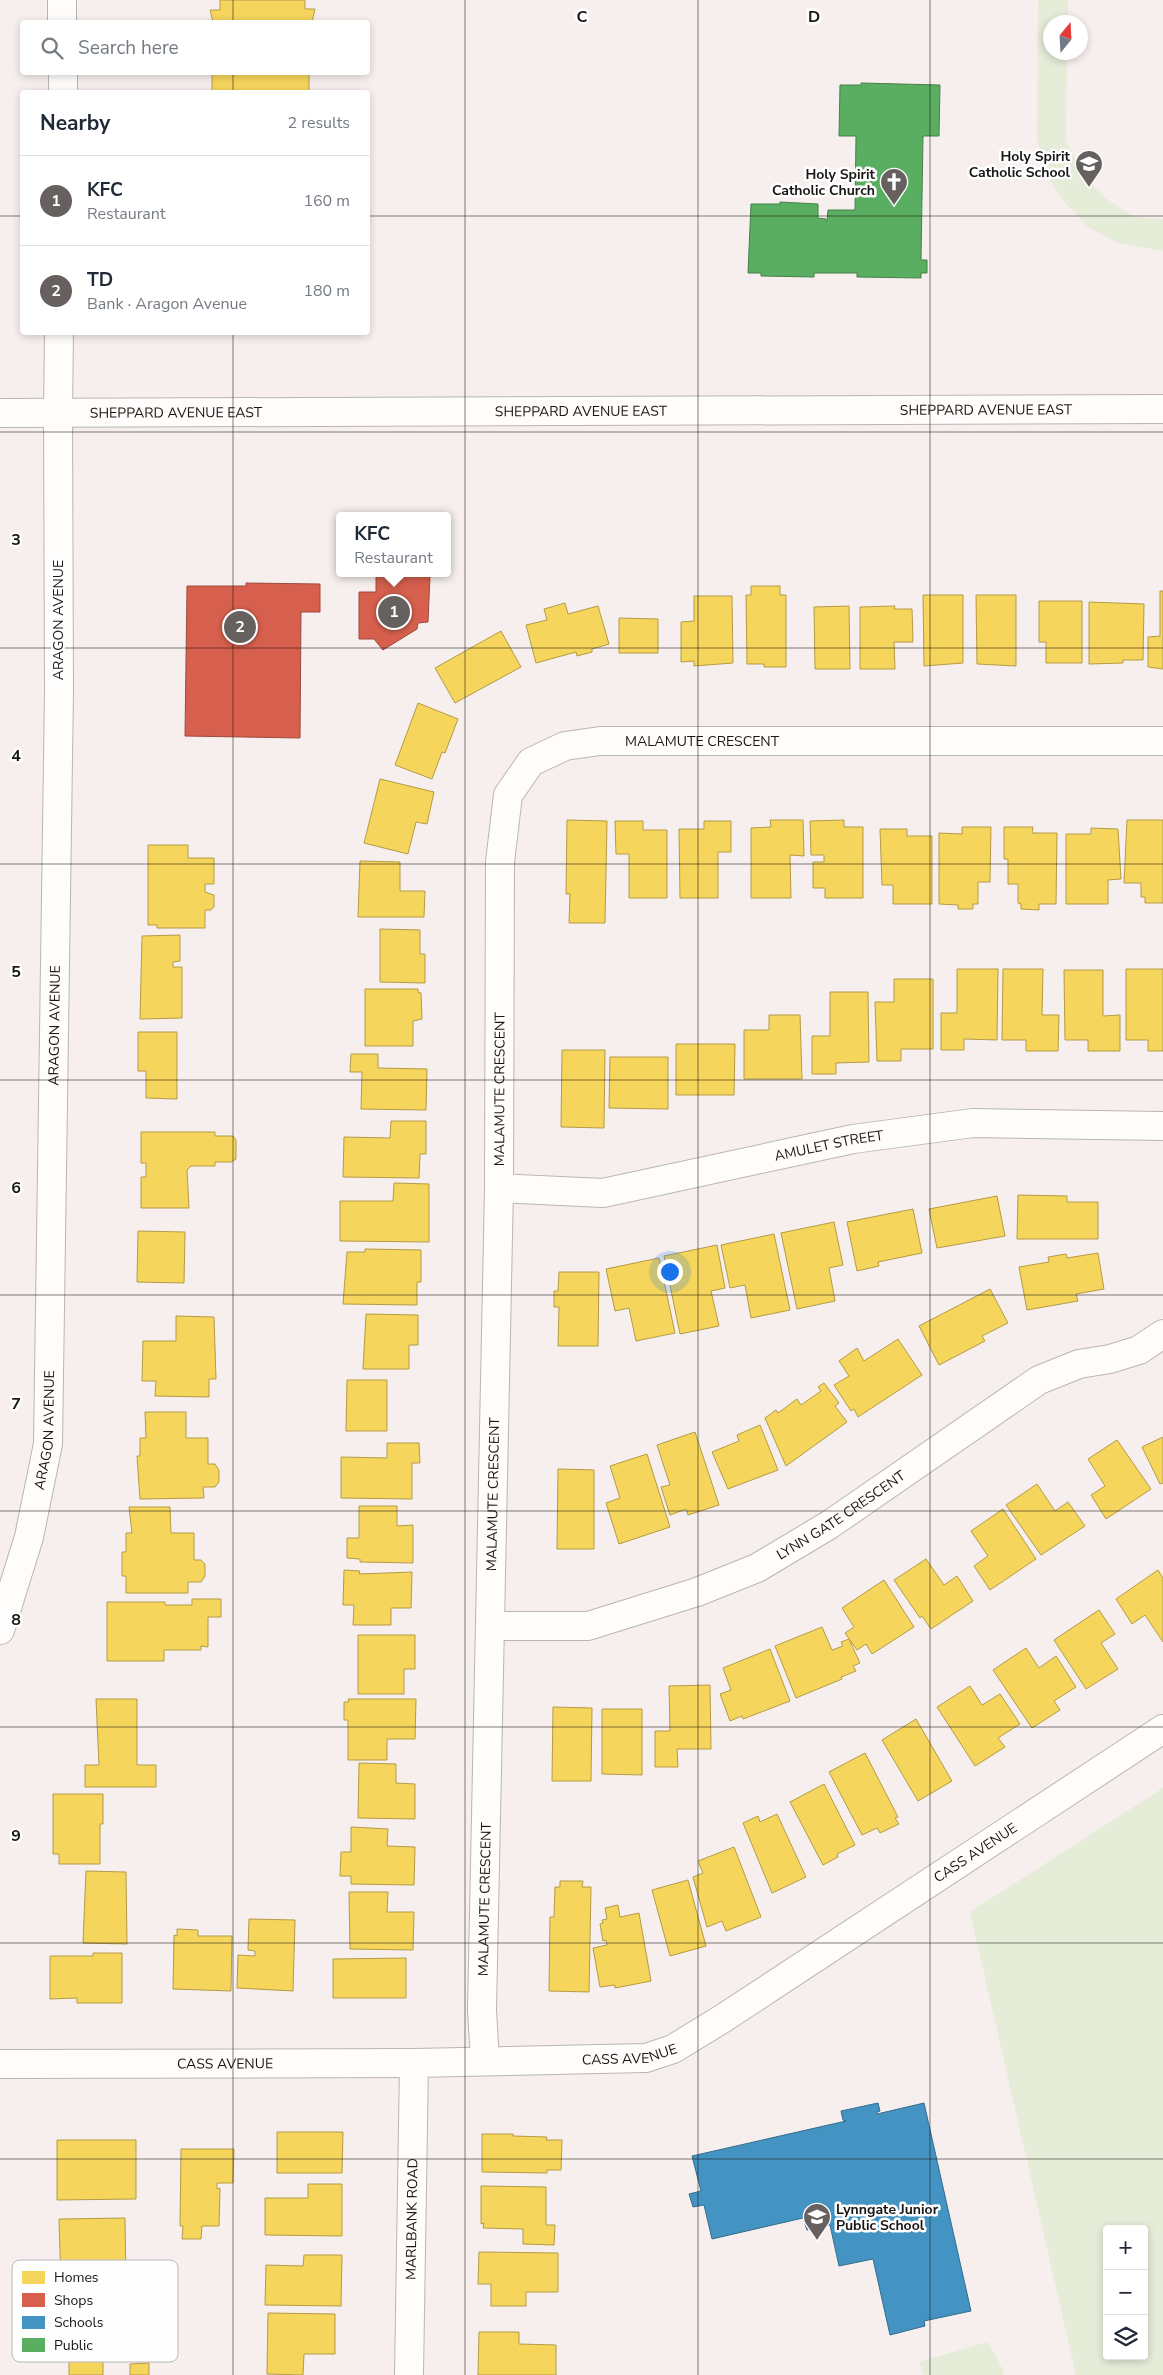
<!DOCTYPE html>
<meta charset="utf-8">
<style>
body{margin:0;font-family:"Nunito Sans",sans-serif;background:#f6f6f7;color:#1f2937}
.controls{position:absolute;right:15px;bottom:15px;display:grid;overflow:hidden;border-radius:5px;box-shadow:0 2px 8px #0003}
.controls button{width:45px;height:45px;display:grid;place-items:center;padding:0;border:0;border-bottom:1px solid #e0e1e3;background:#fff;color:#1f2937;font:25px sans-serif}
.compass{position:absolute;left:1043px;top:15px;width:45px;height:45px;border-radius:50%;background:#fff;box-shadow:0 2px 8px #0003;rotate:18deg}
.you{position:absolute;left:669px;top:1271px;width:18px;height:18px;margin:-12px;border:4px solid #fff;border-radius:50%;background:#1a73e8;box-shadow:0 0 0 8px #1a73e833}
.badge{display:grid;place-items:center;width:32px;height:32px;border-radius:50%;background:#66615f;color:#fff;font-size:16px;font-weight:700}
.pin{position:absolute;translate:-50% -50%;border:2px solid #fff;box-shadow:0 1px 5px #0006}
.popup{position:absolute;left:336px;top:512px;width:115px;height:65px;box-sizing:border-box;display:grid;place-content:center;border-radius:5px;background:#fff;filter:drop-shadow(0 1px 4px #0005);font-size:16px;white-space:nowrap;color:#747a83}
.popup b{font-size:19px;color:#1f2937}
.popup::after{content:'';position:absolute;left:50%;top:100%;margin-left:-10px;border:10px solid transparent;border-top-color:#fff}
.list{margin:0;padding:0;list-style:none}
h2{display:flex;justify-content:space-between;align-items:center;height:65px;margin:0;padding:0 20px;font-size:21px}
h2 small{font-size:16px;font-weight:400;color:#747a83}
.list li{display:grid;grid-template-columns:32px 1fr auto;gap:15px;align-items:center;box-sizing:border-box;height:90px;padding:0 20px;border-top:1px solid #e0e1e3}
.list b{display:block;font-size:19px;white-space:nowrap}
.list p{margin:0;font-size:16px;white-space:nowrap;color:#747a83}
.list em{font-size:16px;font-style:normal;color:#747a83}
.icon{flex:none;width:28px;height:28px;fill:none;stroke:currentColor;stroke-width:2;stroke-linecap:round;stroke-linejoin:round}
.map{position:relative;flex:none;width:1163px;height:2375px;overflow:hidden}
.search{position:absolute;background:#fff;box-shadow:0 2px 8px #0003;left:20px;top:20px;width:350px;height:55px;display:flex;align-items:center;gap:12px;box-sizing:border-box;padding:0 18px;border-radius:5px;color:#747a83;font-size:19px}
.panel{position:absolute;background:#fff;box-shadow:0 2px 8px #0003;left:20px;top:90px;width:350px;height:245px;border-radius:5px}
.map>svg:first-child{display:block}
</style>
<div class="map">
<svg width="1163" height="2375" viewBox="0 0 1163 2375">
<rect width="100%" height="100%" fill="#f6efed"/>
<g fill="#e5ecd8" fill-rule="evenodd">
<path d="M1038,0H1068V22H1050V52L1067,53L1066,140L1082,175L1105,198L1134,217L1163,219V251L1118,243L1088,227L1060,197L1044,169L1037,139Z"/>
<path d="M1163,1788V2375H1076L970,1912ZM1107,2229H1144V2356H1107Z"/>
<path d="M988,2342L1004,2372L1003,2375H924L919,2362Z"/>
</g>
<g fill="#f6d55c" stroke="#b49b46">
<path d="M220,0H305V9H315L312,22H213L210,10H220Z"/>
<rect x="212" y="72" width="97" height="20"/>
<path d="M751,586H780V595H786V667H764V664H747L746,595H751Z"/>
<path d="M1160,591H1163V669L1148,667V637L1160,636Z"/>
<path d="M923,595H963V663L924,666Z"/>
<path d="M976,595H1016V666L977,664Z"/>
<path d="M694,596H732L733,663L694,666V661L681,662V622L694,621Z"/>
<path d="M1039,601H1082V663H1046V642H1039Z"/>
<path d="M1089,602L1144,604L1143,660H1123V663L1089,664Z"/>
<path d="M565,603L568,614L598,606L609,644L592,649V652L577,656L576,652L536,663L526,625L547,620L544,609Z"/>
<path d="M849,606L850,669H815L814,607Z"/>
<path d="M895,606L894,609H912L913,642H894L895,669H860V607Z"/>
<path d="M619,618L658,619V653H619Z"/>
<path d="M501,631L521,667L455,703L435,668Z"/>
<path d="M418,703L458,719L445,753L442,752L432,779L395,765Z"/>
<path d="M380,779L434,792L427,824L416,822L408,854L364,843Z"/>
<path d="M567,820L607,821L605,923H569L570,894H566Z"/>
<path d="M770,820H803L804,856L790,855L791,898H751V828L771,827Z"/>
<path d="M844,820V827H863V898H825V888H813V862H824V855H811L810,821Z"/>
<path d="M1127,820H1163V903H1145V897H1141V883H1124Z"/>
<path d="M615,821H643V830H667V898H629V854H616Z"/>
<path d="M704,821H731V852H718V898H680L679,829H704Z"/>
<path d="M962,827H991L990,882H978V904H973V909H958V905L939,904V833L962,834Z"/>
<path d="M1004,827H1033L1032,833H1057L1056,904H1039V910L1021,909V904L1018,903V884H1008V859H1004Z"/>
<path d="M1091,828L1118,829L1121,879L1108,880V904H1066V834H1091Z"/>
<path d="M880,829H907V836H932V904H893V885H882Z"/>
<path d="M148,845H188V858H214V884H205V892L214,895V907L211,910H205V928H157V925H148Z"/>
<path d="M360,861L400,862V891H425L424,917H358Z"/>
<path d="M380,929L420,930V954H425V983L380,982Z"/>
<path d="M180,935V961L173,962V967H182V1018L140,1019L142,936Z"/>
<path d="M957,969H998L997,1040L964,1039V1050H941V1013H957Z"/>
<path d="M1003,969H1043L1042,1015H1059L1058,1051H1026V1040H1002Z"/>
<path d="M1126,969H1163V1051H1148V1040H1126Z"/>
<path d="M1064,970H1103V1016L1120,1015V1051H1088V1040H1065Z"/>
<path d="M894,979H933V1049H901V1061H877L875,1002H894Z"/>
<path d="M365,989H418V992L421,993L422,1019L413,1021V1046H365Z"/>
<path d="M830,992H868L869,1062L836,1063V1074H812V1036H830Z"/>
<path d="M769,1015H800L802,1079H744V1030H769Z"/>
<path d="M138,1032H177V1099L146,1098V1071H138Z"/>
<path d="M676,1044H735L734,1095H676Z"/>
<path d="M562,1050H605L604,1128L561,1127Z"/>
<path d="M351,1054H378V1068L427,1069L426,1110L361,1109L362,1072H350Z"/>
<path d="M610,1057H668V1109L609,1108Z"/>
<path d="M391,1121H426V1154H420L419,1178L343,1177L344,1137L390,1138Z"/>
<path d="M141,1132H215V1136H233L236,1140V1159L231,1162H215V1166H191L187,1170L189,1208H141V1177H146V1163H141Z"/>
<path d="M394,1183L429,1184V1242L340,1241V1201H393Z"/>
<path d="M1018,1195L1067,1196V1202H1098V1239H1017Z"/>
<path d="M997,1196L1005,1236L937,1248L929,1209Z"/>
<path d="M913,1209L922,1253L878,1262L879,1266L857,1271L847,1222Z"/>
<path d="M834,1222L843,1265L829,1268L835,1301L797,1309L781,1233Z"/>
<path d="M138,1231L185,1232L184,1283L137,1282Z"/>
<path d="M774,1234L790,1310L751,1318L745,1285L730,1288L721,1245Z"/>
<path d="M717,1245L725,1288L711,1291L719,1326L680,1334L664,1256Z"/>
<path d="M365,1249L421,1250V1282H417V1305L343,1304L347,1252H365Z"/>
<path d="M1098,1253L1104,1289L1076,1294L1078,1301L1027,1310L1019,1267L1049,1262L1048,1257L1066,1254L1067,1258Z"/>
<path d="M659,1258L675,1333L636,1341L629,1308L615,1311L606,1269Z"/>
<path d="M559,1272H599L598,1346H558L559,1307H554V1291H558Z"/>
<path d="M990,1289L1008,1323L982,1336L985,1341L939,1365L919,1326Z"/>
<path d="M366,1314L418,1315V1345H409V1369H363Z"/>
<path d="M176,1316L214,1317L216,1379H209V1397L155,1396L156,1381H142L143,1341H176Z"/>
<path d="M898,1339L922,1375L858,1417L854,1409L851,1411L834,1385L849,1376L839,1361L857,1348L864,1361Z"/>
<path d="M347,1380H387V1431H346Z"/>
<path d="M824,1383L839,1403L835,1406L847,1422L786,1466L765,1418L776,1410L778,1413L797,1399L801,1405L821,1391L818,1387Z"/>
<path d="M145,1412H186V1438H208V1464H215L219,1470V1482L215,1487H203L204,1498L140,1499L137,1456H140V1438H146Z"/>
<path d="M760,1425L778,1470L728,1489L712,1452L739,1441L737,1435Z"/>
<path d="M695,1432L719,1505L688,1515L686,1509L670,1515L661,1487L670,1485L657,1445Z"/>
<path d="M1163,1437V1483L1160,1484L1142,1447Z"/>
<path d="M1117,1440L1151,1489L1106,1519L1091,1495L1105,1486L1088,1459Z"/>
<path d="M387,1443H419L420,1463H412V1499L341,1498V1457L387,1458Z"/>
<path d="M647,1454L670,1527L619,1544L606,1503L620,1498L610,1466Z"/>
<path d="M558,1469L594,1470V1549H557Z"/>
<path d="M1037,1484L1055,1511L1068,1502L1085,1526L1041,1555L1006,1505Z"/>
<path d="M359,1506H397V1526L413,1525V1563L360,1562V1559L347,1558V1538H359Z"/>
<path d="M129,1507H170L171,1533H194V1560H201L205,1564V1576L201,1582H188V1593H126V1576H122V1552H126V1533H132Z"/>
<path d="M1003,1509L1036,1559L990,1590L974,1566L988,1556L971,1531Z"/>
<path d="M926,1559L944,1585L957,1576L973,1601L931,1629L922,1616L920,1618L894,1580Z"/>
<path d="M344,1570L360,1571L359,1574L412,1572L411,1608H391V1625H353L354,1605H343Z"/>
<path d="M1158,1570L1163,1578V1642L1145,1615L1132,1624L1116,1599Z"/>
<path d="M884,1580L914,1627L872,1654L866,1644L857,1650L845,1633L854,1627L842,1608Z"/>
<path d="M192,1599H221V1617H208V1647L201,1646V1650H164V1661H107V1602H165V1605H192Z"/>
<path d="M1099,1610L1115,1634L1101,1643L1118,1669L1086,1689L1054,1640Z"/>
<path d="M822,1627L832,1650L843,1646L841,1642L849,1639L860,1663L853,1666L856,1671L841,1677L842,1679L796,1698L775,1646Z"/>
<path d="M358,1635H415V1669H404V1694H358Z"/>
<path d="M1026,1648L1039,1668L1056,1656L1076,1687L1054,1701L1060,1710L1032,1728L993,1670Z"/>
<path d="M770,1649L790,1701L743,1719L742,1716L730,1721L720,1694L731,1690L723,1668Z"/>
<path d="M710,1685L711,1749H677L678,1767H655V1731H670L669,1686Z"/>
<path d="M970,1686L982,1705L1000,1694L1020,1724L998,1738L1005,1747L975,1766L937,1707Z"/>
<path d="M96,1699H137V1765H156V1787H85V1765H99Z"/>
<path d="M348,1699H416L415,1739H387V1760H348V1720H344V1702H349Z"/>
<path d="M553,1707L592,1708L591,1781H552Z"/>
<path d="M602,1709H642V1775L602,1774Z"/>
<path d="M916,1719L952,1781L918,1801L882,1740Z"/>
<path d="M865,1753L898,1817L895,1818L899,1824L880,1833L877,1828L862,1835L829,1772Z"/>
<path d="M359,1763L396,1764V1783L415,1784V1819L358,1818Z"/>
<path d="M824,1784L855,1845L837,1854L838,1857L823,1865L790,1802Z"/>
<path d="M53,1794H103V1824H100V1864H59V1854H53Z"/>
<path d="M777,1814L806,1877L772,1893L743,1823L758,1816L760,1822Z"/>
<path d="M351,1827L388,1829L387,1846L415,1847L414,1885L351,1884V1876H340L341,1852H351Z"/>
<path d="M734,1847L761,1917L726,1931L722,1921L707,1927L693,1877L703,1873L698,1861Z"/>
<path d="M86,1871L126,1872L127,1944L83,1943Z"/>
<path d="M688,1880L706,1946L670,1956L652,1890Z"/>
<path d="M560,1881H583L582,1887H591L589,1992L549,1991L550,1917H554L555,1887H560Z"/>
<path d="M349,1892H388L387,1912H414L413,1950L350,1949Z"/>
<path d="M618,1905L620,1917L639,1913L651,1981L615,1988V1985L600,1987L593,1948L607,1945L606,1940L603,1941L600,1924L603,1923L602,1920L607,1919L605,1908Z"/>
<path d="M249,1919L295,1920L293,1991L237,1988L238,1955L255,1956V1951L248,1950Z"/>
<path d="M177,1929L198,1930V1936H232L231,1991L173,1989L174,1935L177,1936Z"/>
<path d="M93,1953H122V2003H77V1998L50,1999V1956H93Z"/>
<path d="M406,1958V1998H333V1959Z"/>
<path d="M277,2132H343L342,2173H277Z"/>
<path d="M482,2134H513V2136L547,2137L546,2140H562L561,2170H547V2173L482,2172Z"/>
<path d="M57,2140H136V2199L57,2200Z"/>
<path d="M181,2149H234L233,2183H217V2189L220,2188L219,2226H202L201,2239H182L183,2226H180Z"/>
<path d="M308,2184H342V2236L265,2235V2198H308Z"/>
<path d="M481,2186L546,2187V2225H555L554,2245L523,2244V2229L483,2228L484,2223L481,2224Z"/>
<path d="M125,2218L126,2281L61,2282L59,2219Z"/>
<path d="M479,2252L558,2253V2292H526V2306H491V2284H478Z"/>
<path d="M304,2255H342L341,2306L265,2305L266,2265L303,2266Z"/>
<path d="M69,2295H146V2333L102,2332V2352H69Z"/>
<path d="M268,2313L335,2314V2354H304L303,2375L267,2374Z"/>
<path d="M479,2332H519V2344L556,2345V2375H478Z"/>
<rect x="69" y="2360" width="34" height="15"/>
<path d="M149,2363V2375H130V2364Z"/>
</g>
<g fill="#d6604d" stroke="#9d4a3c">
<path d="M376,576H430L428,622L418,623L417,629L383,650L374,639H359V592H376Z"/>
<path d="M246,583L320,584V612H301L300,738L185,736L187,586H246Z"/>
</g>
<path fill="#4393c3" stroke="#366d8e" d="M878,2103L880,2111L877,2112V2114L924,2103L971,2311L924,2321L925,2326L890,2335L873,2259L839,2266L830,2225L807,2230L803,2218L712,2239L704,2205L693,2207L689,2194L701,2191L692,2156L846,2121L843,2120L841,2111Z"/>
<path fill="#5aae61" stroke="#46804a" d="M861,83L940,85L939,136H923L921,260H927V273H921V278L857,277V273H814V277L761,276V273H748L751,204H780V202L818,204V218L826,219V221H827L828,210H855L856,136H839L840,85H861Z"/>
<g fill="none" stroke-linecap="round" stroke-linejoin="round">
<defs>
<g id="minor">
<path id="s1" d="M499,1188L603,1193L853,1139L973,1123L1163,1126"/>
<path id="s2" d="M491,1626H588L697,1592L757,1568L829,1525L1039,1380L1079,1364L1110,1359L1139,1350L1163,1334"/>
<path id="s3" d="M0,1630L29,1537L48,1444L59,691L58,413"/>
<path id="s4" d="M485,2060L482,2010L499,1188L500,862L508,795L531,762L565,746L600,741H1163"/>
<path id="s5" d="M0,2064L414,2063L646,2058L673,2049L722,2019L1163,1729"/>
<path id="s6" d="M409,2375L414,2063"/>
</g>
<g id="tertiary">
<path d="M62,0V22"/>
<path d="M63,72V92"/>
<path d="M58,413L59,332"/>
</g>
<g id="secondary">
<path id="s7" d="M0,413L1163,409"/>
</g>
</defs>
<use href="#minor" stroke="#bab5b3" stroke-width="30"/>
<use href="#tertiary" stroke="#bab5b3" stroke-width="30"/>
<use href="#secondary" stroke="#bab5b3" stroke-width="30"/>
<use href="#minor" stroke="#fefdfc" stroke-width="28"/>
<use href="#tertiary" stroke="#fefdfc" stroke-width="28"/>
<use href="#secondary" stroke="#fefdfc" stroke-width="28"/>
</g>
<path fill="none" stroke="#191513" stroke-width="1" stroke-opacity="0.55" d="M233,0V22M465,0V2375M698,0V2375M930,0V2375M233,72V92M0,216H22M368,216H1163M233,332V2375M0,432H1163M0,648H1163M0,864H1163M0,1080H1163M0,1295H1163M0,1511H1163M0,1727H1163M0,1943H1163M0,2159H1163"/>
<defs>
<symbol id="school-pin" viewBox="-11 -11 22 30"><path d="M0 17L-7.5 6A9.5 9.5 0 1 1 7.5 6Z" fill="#66615f" stroke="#fefefe"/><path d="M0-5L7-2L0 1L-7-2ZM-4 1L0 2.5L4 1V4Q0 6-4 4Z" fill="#fff"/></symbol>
<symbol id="church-pin" viewBox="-11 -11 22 30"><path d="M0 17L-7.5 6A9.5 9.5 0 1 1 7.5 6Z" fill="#66615f" stroke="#fefefe"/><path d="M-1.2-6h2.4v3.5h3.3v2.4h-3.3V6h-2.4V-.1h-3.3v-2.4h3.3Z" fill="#fff"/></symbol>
</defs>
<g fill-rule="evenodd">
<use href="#school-pin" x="1073" y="148" width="32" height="43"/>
<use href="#church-pin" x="878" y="166" width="32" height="43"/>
<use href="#school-pin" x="801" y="2201" width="32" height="43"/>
</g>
<g text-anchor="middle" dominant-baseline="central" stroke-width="5" stroke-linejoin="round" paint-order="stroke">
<g font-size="14" font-weight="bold" fill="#191513" stroke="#fefefe" text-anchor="end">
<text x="1070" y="156">Holy Spirit<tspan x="1070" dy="16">Catholic School</tspan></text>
<text x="875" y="174">Holy Spirit<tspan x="875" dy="16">Catholic Church</tspan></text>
<text x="836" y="2209" text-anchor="start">Lynngate Junior<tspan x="836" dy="16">Public School</tspan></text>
</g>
<g font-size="14" fill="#191513" stroke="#fefefe">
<text stroke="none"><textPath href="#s7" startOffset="986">SHEPPARD AVENUE EAST</textPath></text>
<text stroke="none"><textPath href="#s7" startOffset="581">SHEPPARD AVENUE EAST</textPath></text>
<text stroke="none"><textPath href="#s7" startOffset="176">SHEPPARD AVENUE EAST</textPath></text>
<text transform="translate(58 620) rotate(-90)">ARAGON AVENUE</text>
<text stroke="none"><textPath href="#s4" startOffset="1481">MALAMUTE CRESCENT</textPath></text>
<text stroke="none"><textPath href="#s3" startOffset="611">ARAGON AVENUE</textPath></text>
<text stroke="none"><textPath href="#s4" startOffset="971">MALAMUTE CRESCENT</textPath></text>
<text stroke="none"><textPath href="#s1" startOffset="335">AMULET STREET</textPath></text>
<text stroke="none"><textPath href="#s3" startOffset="206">ARAGON AVENUE</textPath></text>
<text stroke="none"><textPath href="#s4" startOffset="566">MALAMUTE CRESCENT</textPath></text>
<text stroke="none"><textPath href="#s2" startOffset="375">LYNN GATE CRESCENT</textPath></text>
<text stroke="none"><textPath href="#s5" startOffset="1035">CASS AVENUE</textPath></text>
<text stroke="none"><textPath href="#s4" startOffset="161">MALAMUTE CRESCENT</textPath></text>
<text stroke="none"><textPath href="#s5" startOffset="630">CASS AVENUE</textPath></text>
<text stroke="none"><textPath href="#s5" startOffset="225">CASS AVENUE</textPath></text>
<text stroke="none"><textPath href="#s6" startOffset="156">MARLBANK ROAD</textPath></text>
</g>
</g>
<rect x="12" y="2260" width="166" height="102" rx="8" fill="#fefefe" stroke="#b9b8b8" stroke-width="1"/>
<rect x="22" y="2271" width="23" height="13" fill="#f6d55c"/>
<rect x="22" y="2293" width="23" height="14" fill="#d6604d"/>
<rect x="22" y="2316" width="23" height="13" fill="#4393c3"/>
<rect x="22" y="2338" width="23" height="14" fill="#5aae61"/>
<g font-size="14" fill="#191513">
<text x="54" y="2282">Homes</text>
<text x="54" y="2305">Shops</text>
<text x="54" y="2327">Schools</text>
<text x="54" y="2350">Public</text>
</g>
<g font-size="16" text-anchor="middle" font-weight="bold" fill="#191513" stroke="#fefefe" stroke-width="5" stroke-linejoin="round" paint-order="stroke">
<text x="582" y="22">C</text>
<text x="814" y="22">D</text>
<text x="16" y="545">3</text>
<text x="16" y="761">4</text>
<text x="16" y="977">5</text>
<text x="16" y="1193">6</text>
<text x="16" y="1409">7</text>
<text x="16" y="1625">8</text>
<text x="16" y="1841">9</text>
</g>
</svg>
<div class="controls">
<button>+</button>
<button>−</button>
<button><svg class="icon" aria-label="layers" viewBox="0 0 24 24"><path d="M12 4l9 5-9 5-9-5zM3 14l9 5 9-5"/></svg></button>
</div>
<svg class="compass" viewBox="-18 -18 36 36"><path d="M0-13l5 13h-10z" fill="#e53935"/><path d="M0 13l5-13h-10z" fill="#747a83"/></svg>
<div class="you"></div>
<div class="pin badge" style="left:394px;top:612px">1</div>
<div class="popup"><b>KFC</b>Restaurant</div>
<div class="pin badge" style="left:240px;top:627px">2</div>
<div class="search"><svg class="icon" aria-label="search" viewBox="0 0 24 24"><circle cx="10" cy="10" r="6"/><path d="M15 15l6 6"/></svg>Search here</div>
<section class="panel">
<h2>Nearby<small>2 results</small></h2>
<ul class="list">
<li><span class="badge">1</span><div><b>KFC</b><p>Restaurant</p></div><em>160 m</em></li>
<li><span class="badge">2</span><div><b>TD</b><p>Bank · Aragon Avenue</p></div><em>180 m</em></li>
</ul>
</section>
</div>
